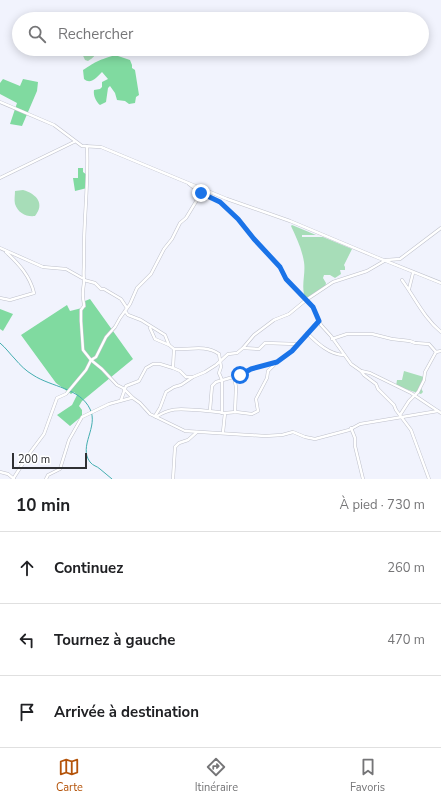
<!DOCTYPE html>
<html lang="fr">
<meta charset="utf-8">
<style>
body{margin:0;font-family:"Nunito Sans",sans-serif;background:#f6f6f6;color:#202124}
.scale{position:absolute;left:12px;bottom:10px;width:75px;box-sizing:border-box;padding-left:4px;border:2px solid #2f3033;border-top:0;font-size:11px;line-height:14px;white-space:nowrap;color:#2f3033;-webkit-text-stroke:3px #fff;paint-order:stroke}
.stop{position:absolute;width:12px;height:12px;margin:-9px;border:3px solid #1a73e8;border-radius:50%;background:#fff}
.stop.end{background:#1a73e8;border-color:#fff;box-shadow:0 1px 4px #0008}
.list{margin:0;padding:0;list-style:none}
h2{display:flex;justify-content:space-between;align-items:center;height:52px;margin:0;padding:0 16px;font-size:17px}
h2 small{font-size:13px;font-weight:400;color:#757577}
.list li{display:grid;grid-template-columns:26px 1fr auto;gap:12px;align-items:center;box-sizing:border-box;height:72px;padding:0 16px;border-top:1px solid #e0e0e0}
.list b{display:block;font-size:15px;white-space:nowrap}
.list em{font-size:13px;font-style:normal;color:#757577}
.icon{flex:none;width:22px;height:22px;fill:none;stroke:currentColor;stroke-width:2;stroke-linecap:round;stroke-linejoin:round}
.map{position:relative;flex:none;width:441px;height:479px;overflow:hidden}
.search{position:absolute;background:#fff;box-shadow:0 2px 10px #0003;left:12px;right:12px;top:12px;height:44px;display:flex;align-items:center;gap:10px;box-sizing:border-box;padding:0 14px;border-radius:22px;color:#757577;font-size:15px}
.sheet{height:268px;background:#fff}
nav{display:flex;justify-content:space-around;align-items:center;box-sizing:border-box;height:56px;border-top:1px solid #e0e0e0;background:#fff;font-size:11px;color:#757577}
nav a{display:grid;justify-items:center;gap:2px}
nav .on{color:#b45309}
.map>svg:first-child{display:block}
</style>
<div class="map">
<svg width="441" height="479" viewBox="0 0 441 479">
<rect width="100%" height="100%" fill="#f1f3fd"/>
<g fill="#a7ddb8">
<path d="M80,49H97C96,55 93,58 88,61L85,60Z"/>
<path d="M23,190C37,194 45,204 35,216C26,217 18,213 15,204C14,200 15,195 15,191Z"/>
<path d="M292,225L316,235H302V237H323L352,249L344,265L345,267V270H340L341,274L335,278L330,275H324L323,278L326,283L325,288L306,300C300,287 306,275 304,262C302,249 296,237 291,226Z"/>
<path d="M404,371L424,377L419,387L421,388L423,392L421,394L396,386L397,380H402Z"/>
</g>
<g fill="#80daa0">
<path d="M115,55L130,60L132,65V68L135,70L139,95L136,97L135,103L129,104L125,101L117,100L115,93L110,86L108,88L106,102L100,105C96,102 93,95 94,90L100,89L102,87V82L108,79L102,72C97,77 91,85 84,79L83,70C97,61 99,60 115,55Z"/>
<path d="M3,79L20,86L23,79L38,82L37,91L22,126L10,124L17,103L0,94V83Z"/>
<path d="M78,168H83V172L87,175V188L75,191L73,178H78Z"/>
<path d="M90,299L133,359L82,401L79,406L82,410V416L70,426L57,415L72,405L77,395L74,392L71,394L56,383L21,335L67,305L70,311L86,307L85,301Z"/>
<path d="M0,309L13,314L3,331L0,329Z"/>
</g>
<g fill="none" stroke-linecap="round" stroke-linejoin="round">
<path stroke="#44aeb0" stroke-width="1" d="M0,343C6,348 10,354 15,359C20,365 26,371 33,375C51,387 80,388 90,409C99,427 78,446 90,462C93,466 97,466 100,469C104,472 108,476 112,479"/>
<defs>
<g id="minor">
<path d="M0,102L54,125L82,146L101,147L227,199L290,221L376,257L441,283"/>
<path d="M87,146C89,185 83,222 84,260C84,268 83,273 84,281C84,286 82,292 83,297C83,299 84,303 84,306L81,310V321L83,350L91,360L102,369L117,385L123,388L133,398"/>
<path d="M0,178L74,142"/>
<path d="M189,184L201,193L220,202L239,219L254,239L280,267L286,279L313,307L321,325L331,336L351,364L361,371L370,373L411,393L441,413"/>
<path d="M0,248L43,267L66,269L82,278"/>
<path d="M84,280L95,283L101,289H104L121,299L127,308"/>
<path d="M402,280C415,298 424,318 441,332"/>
<path d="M409,289L413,273"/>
<path d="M0,298L10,300L34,293C30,276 19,264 6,252"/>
<path d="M125,311L128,315L141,320L165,335L169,345L174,349L173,368L180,371L186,377H193L205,372L216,365L228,354L237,353L243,348L254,335L274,320L289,314L306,300L333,282L367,271L386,260L400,259L441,228"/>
<path d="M150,328L155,339L169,345"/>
<path d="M307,333C317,343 330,355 344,355"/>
<path d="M332,339L347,334H372L392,339L410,341L415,343L429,344L436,352L441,351"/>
<path d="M243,348L259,349L265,343L297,344"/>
<path d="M174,349C188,350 206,344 219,354L221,367L219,373L222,380V413"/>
<path d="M361,371L364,375L376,384L378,389L394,405L396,410L411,430L429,479"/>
<path d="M234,377L236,387L235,412"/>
<path d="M121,400L126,386L139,381L146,368L153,364H160L173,368"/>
<path d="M210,410L212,386L216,382L240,375L251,369L277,362"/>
<path d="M400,415L409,401L418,392L424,380L425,372L436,352"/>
<path d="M155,416L160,408L166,392L174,387L181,385L193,377"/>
<path d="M156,417C171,407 181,409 197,410C206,411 214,411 223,413"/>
<path d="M351,428L355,438V446L363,479"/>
<path d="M223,432L225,413L236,412L252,414L258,411L256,399L267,378L268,371L277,362L292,351L319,321"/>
<path d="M0,472L8,474L14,479"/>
<path d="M13,479L29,454L44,434L57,398L66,394L86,370L91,360L96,357L106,337L115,327L120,318L130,304L137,288L151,274L164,249L172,239L180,223L186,218L203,190"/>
<path d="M46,479L48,475L60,469L69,440L82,417L109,404L131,398H133L140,403L150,414L185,431L265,436L282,435L293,432L305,437L315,439L349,430L360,424L438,411"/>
<path d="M173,479L175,447L179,443L188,440L197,432"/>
</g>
</defs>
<use href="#minor" stroke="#bfc1cb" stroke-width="3.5"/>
<use href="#minor" stroke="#fff" stroke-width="2.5"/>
</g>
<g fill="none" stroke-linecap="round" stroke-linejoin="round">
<path stroke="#1a73e8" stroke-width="5" d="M201,193L220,202L238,219L254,239L280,267L286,279L313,307L319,321L292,351L277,362L251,369L240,375"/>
</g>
</svg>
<div class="scale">200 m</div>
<div class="stop" style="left:240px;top:375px"></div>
<div class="stop end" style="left:201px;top:193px"></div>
<div class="search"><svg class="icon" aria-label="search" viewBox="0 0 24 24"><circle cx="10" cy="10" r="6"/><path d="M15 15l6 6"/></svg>Rechercher</div>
</div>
<section class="sheet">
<h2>10 min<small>À pied · 730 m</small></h2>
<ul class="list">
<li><svg class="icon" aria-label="ahead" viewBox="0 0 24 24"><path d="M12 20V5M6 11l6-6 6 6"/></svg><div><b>Continuez</b></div><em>260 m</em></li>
<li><svg class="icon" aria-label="left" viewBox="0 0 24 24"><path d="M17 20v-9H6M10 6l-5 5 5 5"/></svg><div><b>Tournez à gauche</b></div><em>470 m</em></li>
<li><svg class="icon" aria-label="arrive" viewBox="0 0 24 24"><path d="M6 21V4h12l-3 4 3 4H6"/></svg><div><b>Arrivée à destination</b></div></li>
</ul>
</section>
<nav>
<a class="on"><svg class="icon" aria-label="map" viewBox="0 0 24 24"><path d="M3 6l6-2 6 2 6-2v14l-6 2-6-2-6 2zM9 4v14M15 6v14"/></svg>Carte</a>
<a><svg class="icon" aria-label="directions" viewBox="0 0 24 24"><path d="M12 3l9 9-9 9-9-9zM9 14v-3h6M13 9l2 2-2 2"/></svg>Itinéraire</a>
<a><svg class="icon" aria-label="saved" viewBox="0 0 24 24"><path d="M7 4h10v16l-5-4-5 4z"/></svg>Favoris</a>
</nav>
